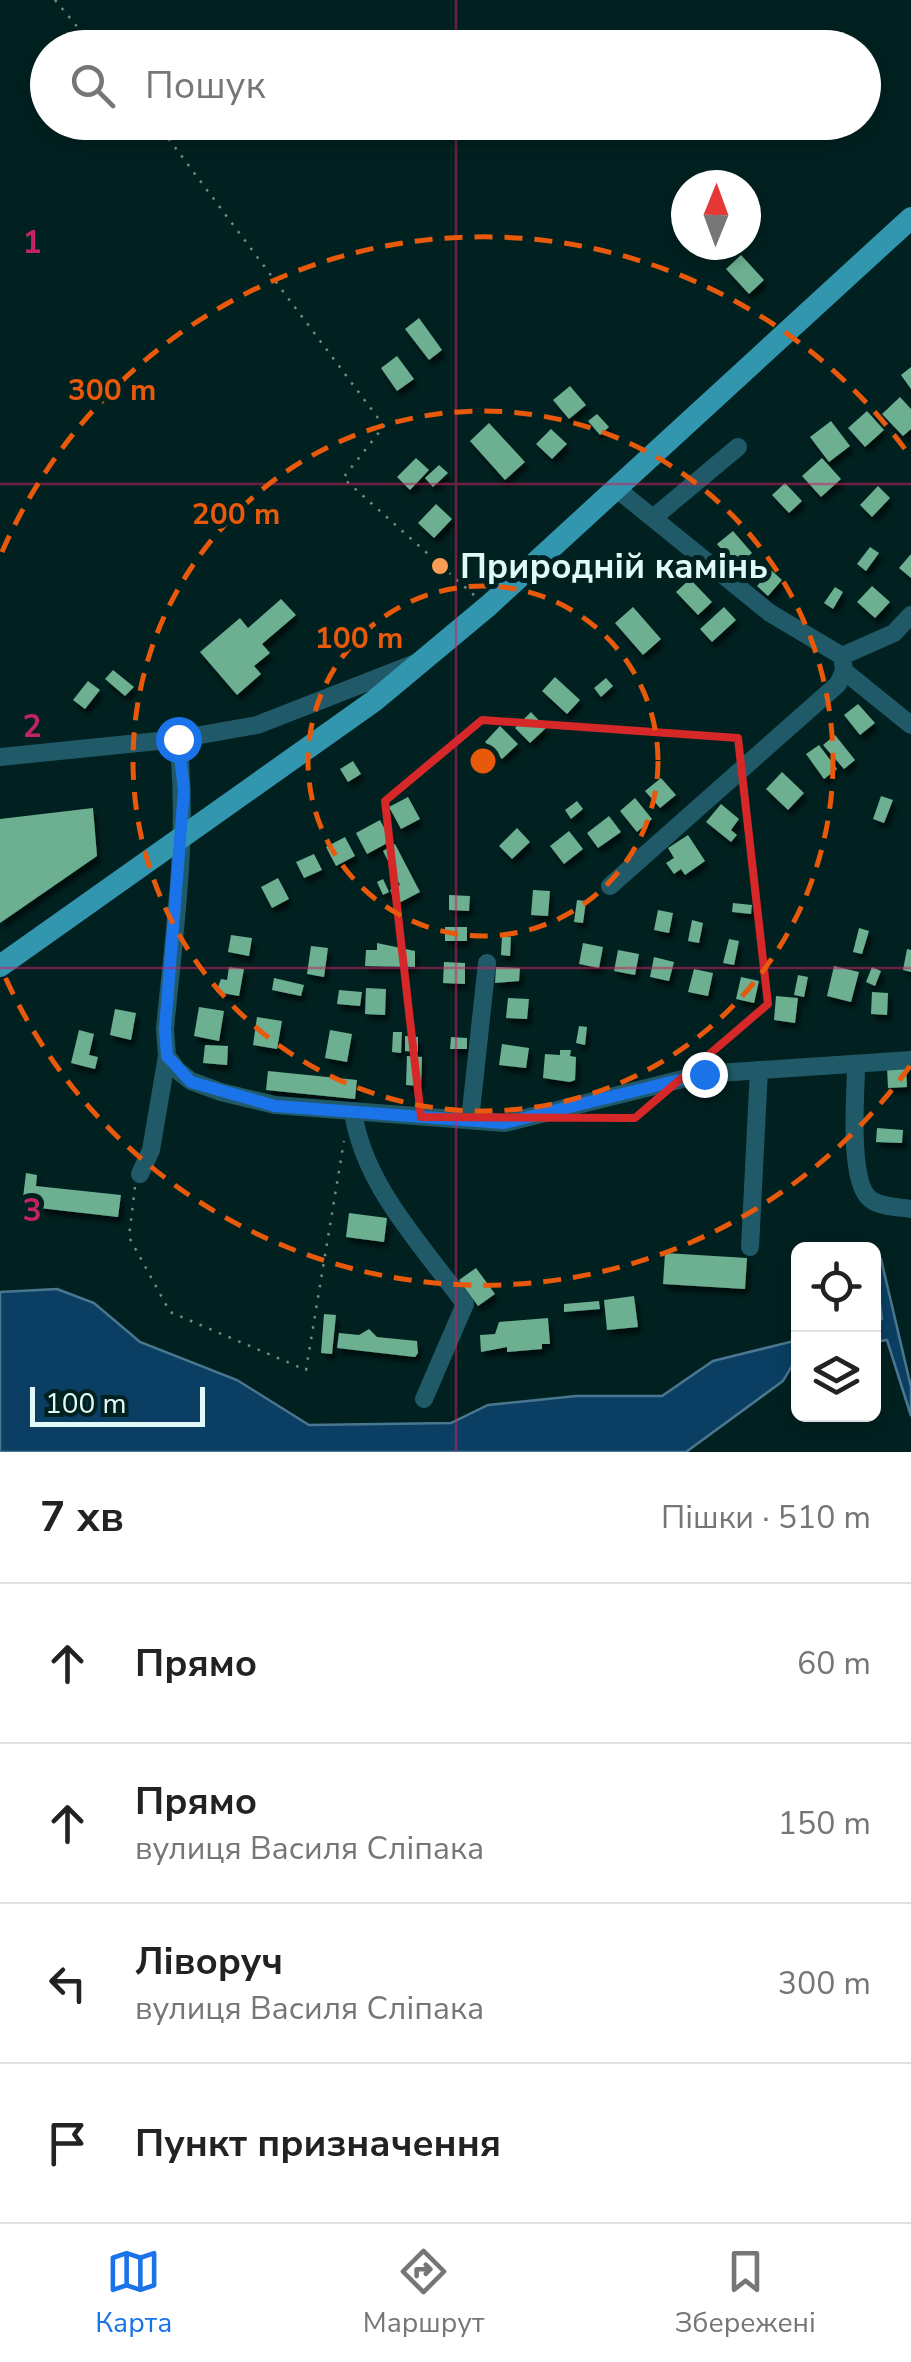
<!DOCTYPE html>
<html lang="uk">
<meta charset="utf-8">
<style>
body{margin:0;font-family:"Nunito Sans",sans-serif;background:#f2f2f2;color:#222}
.controls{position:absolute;right:30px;bottom:30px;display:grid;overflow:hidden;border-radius:15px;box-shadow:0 5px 15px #0003}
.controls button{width:90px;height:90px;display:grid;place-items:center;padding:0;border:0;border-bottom:2px solid #e0e0e0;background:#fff;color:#222;font:50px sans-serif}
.compass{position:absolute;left:671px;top:170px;width:90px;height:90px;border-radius:50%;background:#fff;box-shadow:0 5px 15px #0003;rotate:1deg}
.scale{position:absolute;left:30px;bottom:25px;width:175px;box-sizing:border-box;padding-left:10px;border:5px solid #e1f9f7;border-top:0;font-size:28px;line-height:35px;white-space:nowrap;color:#e1f9f7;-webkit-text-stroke:8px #002120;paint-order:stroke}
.stop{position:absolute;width:30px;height:30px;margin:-22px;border:8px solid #1a73e8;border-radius:50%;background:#fff}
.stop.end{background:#1a73e8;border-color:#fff;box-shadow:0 2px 10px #0008}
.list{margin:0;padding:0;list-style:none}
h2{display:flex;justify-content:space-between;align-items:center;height:130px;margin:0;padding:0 40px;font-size:42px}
h2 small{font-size:32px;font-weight:400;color:#767676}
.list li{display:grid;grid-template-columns:65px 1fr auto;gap:30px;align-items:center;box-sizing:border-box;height:160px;padding:0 40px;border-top:2px solid #e0e0e0}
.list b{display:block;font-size:38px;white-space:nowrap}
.list p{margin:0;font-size:32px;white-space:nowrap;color:#767676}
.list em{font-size:32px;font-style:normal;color:#767676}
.icon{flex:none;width:55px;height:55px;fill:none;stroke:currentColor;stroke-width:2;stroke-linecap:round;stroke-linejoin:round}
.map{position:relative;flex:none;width:911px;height:1452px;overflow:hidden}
.search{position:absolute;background:#fff;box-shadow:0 5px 15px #0003;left:30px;right:30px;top:30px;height:110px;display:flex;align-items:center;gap:25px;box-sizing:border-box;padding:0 35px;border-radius:55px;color:#767676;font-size:38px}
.sheet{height:770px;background:#fff}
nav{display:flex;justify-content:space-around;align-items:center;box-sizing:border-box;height:140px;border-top:2px solid #e0e0e0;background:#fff;font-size:28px;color:#767676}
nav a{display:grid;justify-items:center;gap:5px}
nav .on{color:#1a73e8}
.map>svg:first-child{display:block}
</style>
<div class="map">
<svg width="911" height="1452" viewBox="0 0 911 1452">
<defs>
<filter id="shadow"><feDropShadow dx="3.5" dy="6" stdDeviation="2.5" flood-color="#0009"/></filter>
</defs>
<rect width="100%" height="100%" fill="#002120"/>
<g fill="#0a3f63" stroke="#4a778f" stroke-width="2.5">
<path d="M874,1258L881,1259L911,1387V1416L887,1340L874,1342V1322L882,1319Z"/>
<path d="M57,1289L94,1303L140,1342L237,1380L309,1425L451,1423L488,1405L576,1396H662L713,1361L798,1340V1356L783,1381L686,1452H0V1292Z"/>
</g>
<g fill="#6daf91" filter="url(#shadow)">
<path d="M741,255L764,280L749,294L726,269Z"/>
<path d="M419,318L442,350L429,360L405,329Z"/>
<path d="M397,356L414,379L397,391L381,368Z"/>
<path d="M911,367V389L901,375Z"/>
<path d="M570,386L586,405L569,419L553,400Z"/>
<path d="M900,397L911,409V429L903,436L882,414Z"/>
<path d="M867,411L884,430L865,447L848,428Z"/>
<path d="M597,414L609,427L600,435L588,421Z"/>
<path d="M831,421L850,446L829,462L810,437Z"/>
<path d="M489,423L525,462L505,480L470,441Z"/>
<path d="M551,429L567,444L552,459L536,444Z"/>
<path d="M416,458L429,470L410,490L397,477Z"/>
<path d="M822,458L841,479L821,497L802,476Z"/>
<path d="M439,465L448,473L433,487L425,478Z"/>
<path d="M785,483L802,501L789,513L772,495Z"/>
<path d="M878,486L890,498L872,517L860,505Z"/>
<path d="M436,504L452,519L434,538L418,523Z"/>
<path d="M733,531L752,553L736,567L717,544Z"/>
<path d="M870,547L879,553L866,571L857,564Z"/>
<path d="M911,554V578L899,568Z"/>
<path d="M771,570L782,580L768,596L757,586Z"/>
<path d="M690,579L712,602L698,615L676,592Z"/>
<path d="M872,586L890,602L875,618L857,602Z"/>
<path d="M835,587L843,592L833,609L824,603Z"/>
<path d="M281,599L296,615L262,644L270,653L254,666L261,674L237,695L200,652L240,618L248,628Z"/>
<path d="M633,607L661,639L643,655L615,623Z"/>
<path d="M724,607L736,620L712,642L700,629Z"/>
<path d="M113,670L134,687L125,696L105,679Z"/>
<path d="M555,677L580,700L567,714L542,691Z"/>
<path d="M606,678L613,686L601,697L594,688Z"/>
<path d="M88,681L100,690L85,709L73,700Z"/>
<path d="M858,704L875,723L860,735L844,715Z"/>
<path d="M531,712L546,728L530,743L515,728Z"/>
<path d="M500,726L518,744L502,759L485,742Z"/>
<path d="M835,735L855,760L844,769L823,745Z"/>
<path d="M819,745L837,769L824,779L806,754Z"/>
<path d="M353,761L361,774L348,782L340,769Z"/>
<path d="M782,772L804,793L788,810L766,789Z"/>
<path d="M661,778L676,795L660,808L645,791Z"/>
<path d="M881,796L893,800L884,823L873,819Z"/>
<path d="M408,797L420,819L401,829L389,807Z"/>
<path d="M635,798L652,819L637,832L620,811Z"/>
<path d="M577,801L583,809L571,819L565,810Z"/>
<path d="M721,804L739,819L731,830L737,835L731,842L706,822Z"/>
<path d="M93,808L97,856L0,923V819Z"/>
<path d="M609,816L621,832L598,848L587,833Z"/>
<path d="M380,820L391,841L367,854L356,833Z"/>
<path d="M517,828L530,842L512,859L499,846Z"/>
<path d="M569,831L583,849L564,864L550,846Z"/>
<path d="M688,835L705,861L685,875L681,869L674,874L666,863L674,858L668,848Z"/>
<path d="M345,837L355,856L336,866L326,847Z"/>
<path d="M395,844L420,892L397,904L390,890L400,885L383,851Z"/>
<path d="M314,854L322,870L304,878L296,862Z"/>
<path d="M278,878L289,899L272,908L261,887Z"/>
<path d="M383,879L389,892L383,895L377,882Z"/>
<path d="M533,890L550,891L548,916L531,915Z"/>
<path d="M449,895L470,896L469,911L449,910Z"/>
<path d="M577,900L586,901L583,923L574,922Z"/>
<path d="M733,903L752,905L751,914L732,912Z"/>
<path d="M658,910L673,913L669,933L654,930Z"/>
<path d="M692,920L703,923L699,943L688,941Z"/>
<rect x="445" y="927" width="22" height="14"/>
<path d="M859,928L869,931L862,954L853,952Z"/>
<path d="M231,935L252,938L249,956L228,952Z"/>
<path d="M502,936L511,937L510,956L501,955Z"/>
<path d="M729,939L739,941L734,965L723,963Z"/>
<path d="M377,943L415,951V967L365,966L366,950H377Z"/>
<path d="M583,943L603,947L599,968L579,964Z"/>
<path d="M311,946L328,948L324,977L307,974Z"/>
<path d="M907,949L911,950V972L903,970Z"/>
<path d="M618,950L639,954L635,975L614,971Z"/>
<path d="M654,957L674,962L669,981L650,977Z"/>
<path d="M444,962L465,963V984L443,983Z"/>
<path d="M834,966L859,972L851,1002L827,996Z"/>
<path d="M229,967L244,969L239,996L216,992L221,979L227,980Z"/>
<path d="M496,967L520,968L519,981L495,983Z"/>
<path d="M872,967L881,971L875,986L866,982Z"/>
<path d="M694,969L713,973L708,996L688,992Z"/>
<path d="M798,975L808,977L804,997L794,995Z"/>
<path d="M741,977L759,981L754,1003L736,999Z"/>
<path d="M274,978L304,985L301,996L272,990Z"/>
<path d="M366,988L386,989L385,1015L365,1014Z"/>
<path d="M339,990L362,992L360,1006L337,1004Z"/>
<path d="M872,992L888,993L887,1015L871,1014Z"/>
<path d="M776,996L798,998L795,1023L774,1020Z"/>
<path d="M508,998L529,999L527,1019L506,1018Z"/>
<path d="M199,1007L224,1011L219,1041L194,1036Z"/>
<path d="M115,1009L136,1013L131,1040L110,1035Z"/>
<path d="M257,1017L282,1021L277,1049L253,1045Z"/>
<path d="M579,1026L587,1027L585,1045L576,1043Z"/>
<path d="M79,1030L94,1034L89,1055L98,1057L95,1069L71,1063Z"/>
<path d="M330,1030L352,1034L347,1062L325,1058Z"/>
<path d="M393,1032H402L401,1053L392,1052Z"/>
<path d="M405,1036L418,1037V1052L405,1051Z"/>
<path d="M451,1037L467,1038V1049H450Z"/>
<path d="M502,1044L529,1048L526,1068L499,1065Z"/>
<path d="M205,1045L228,1046L227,1065L203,1063Z"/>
<path d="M560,1050H571L570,1056L576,1057L575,1080L570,1082L543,1078L545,1054L560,1055Z"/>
<path d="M407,1056L422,1057L421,1086L406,1085Z"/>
<path d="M906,1066L907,1087L888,1088L887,1067Z"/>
<path d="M268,1071L357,1080L355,1099L266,1090Z"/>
<path d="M877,1128L903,1130L902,1143L876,1142Z"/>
<path d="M26,1173L37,1175L36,1186L121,1195L118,1217L22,1206Z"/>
<path d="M349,1213L387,1218L384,1242L346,1237Z"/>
<path d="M665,1253L747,1258L745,1289L663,1284Z"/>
<path d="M476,1268L495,1294L478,1306L459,1280Z"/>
<path d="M634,1296L638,1327L607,1330L604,1300Z"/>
<path d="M599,1301L600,1309L564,1312V1304Z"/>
<path d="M324,1314L336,1315L332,1354L321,1353Z"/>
<path d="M548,1318L550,1344H542V1349L507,1352V1347L481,1352L480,1335L495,1334L499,1322Z"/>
<path d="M369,1329L377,1337L417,1341L418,1353L415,1357L337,1348L339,1333L359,1335Z"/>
</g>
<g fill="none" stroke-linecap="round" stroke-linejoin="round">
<g stroke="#6f8b8a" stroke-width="2.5" stroke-dasharray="2.5 8" stroke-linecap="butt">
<path d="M55,0L95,48"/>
<path d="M156,122L384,426L343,478L475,596"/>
<path d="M135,1187L129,1237L170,1312L306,1370L344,1141"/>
</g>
<g stroke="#205a69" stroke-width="18">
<path d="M617,489L770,613L842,656L894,633L911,615"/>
<path d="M653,518L738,447"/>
<path d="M843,663L844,671L911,725"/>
<path d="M178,739C189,835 174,933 165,1029L167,1056L177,1070L191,1081L221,1092L275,1105L505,1123L703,1074L911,1060"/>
<path d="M0,757L178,739L257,725L416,663"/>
<path d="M610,886L838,684L844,671"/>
<path d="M856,1066C856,1094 847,1188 873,1201C883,1207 899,1207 911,1209"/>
<path d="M353,1111C363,1185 422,1245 465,1304L424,1399"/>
<path d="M470,1120L487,963"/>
<path d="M140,1174L151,1150L167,1056"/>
<path d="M750,1247L759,1070"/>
</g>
<path stroke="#3396af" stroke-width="22" d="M0,966L374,701L488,606L911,218"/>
</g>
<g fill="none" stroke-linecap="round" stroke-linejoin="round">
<path stroke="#1a73e8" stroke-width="12" d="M178,739L184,790L165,1029L167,1056L191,1082L275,1106L504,1123L704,1074"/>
</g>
<path fill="none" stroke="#d62828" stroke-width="8" stroke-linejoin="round" d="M482,720L738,738L768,1004L635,1118L421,1117L385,801Z"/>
<path fill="none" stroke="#c42363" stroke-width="2.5" stroke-opacity="0.55" d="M456,0V48M456,122V1452M0,484H911M0,968H911"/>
<g fill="none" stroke="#e8590c" stroke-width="5" stroke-dasharray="18 12">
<circle cx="483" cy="761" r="175"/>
<circle cx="483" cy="761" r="350"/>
<path d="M910 1066A525 525 0 0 1 2 970M2 552A525 525 0 0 1 910 456"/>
</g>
<circle fill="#fd9d55" stroke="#002120" stroke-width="4" cx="440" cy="566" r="10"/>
<g text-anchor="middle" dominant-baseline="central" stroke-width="10" stroke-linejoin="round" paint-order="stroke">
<g font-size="35" font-weight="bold" fill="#e1f9f7" stroke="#002120" text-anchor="start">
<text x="460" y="566">Природній камінь</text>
</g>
</g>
<g font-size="32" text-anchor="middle" font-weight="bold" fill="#c42363" stroke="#002120" stroke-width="10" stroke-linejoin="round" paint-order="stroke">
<text x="32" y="253">1</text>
<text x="32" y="737">2</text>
<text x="32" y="1221">3</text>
</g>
<circle cx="483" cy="761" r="15" fill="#e8590c" stroke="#002120" stroke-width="5"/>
<g font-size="30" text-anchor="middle" font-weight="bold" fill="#e8590c" stroke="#002120" stroke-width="10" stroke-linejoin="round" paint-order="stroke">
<text x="112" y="400">300 m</text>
<text x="236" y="524">200 m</text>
<text x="359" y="648">100 m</text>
</g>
</svg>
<div class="controls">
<button><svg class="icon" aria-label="locate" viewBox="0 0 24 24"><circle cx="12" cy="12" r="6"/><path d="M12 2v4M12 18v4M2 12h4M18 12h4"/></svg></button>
<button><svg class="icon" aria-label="layers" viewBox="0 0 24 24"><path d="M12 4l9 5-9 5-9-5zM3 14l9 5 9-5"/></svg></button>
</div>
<svg class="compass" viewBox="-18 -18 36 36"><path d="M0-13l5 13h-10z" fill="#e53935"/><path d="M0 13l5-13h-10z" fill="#767676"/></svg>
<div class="scale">100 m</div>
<div class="stop" style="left:178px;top:739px"></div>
<div class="stop end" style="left:704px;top:1074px"></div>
<div class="search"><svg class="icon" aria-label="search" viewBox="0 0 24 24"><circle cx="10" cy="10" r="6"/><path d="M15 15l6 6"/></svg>Пошук</div>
</div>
<section class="sheet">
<h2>7 хв<small>Пішки · 510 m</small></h2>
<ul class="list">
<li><svg class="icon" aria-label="ahead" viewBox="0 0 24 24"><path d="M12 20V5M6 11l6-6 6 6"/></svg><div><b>Прямо</b></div><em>60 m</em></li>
<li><svg class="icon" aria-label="ahead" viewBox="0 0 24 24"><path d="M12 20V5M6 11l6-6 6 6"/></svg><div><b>Прямо</b><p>вулиця Василя Сліпака</p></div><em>150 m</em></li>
<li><svg class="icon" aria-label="left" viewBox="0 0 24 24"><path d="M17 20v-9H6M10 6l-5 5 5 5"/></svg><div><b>Ліворуч</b><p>вулиця Василя Сліпака</p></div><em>300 m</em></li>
<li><svg class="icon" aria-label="arrive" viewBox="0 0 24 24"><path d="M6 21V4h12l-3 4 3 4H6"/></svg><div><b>Пункт призначення</b></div></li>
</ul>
</section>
<nav>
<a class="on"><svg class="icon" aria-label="map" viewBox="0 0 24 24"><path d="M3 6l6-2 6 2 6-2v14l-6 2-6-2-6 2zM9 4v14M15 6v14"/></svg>Карта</a>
<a><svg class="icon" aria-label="directions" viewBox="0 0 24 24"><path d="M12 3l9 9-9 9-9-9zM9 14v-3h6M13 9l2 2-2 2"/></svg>Маршрут</a>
<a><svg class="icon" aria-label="saved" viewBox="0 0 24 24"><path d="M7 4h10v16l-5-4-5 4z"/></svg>Збережені</a>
</nav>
